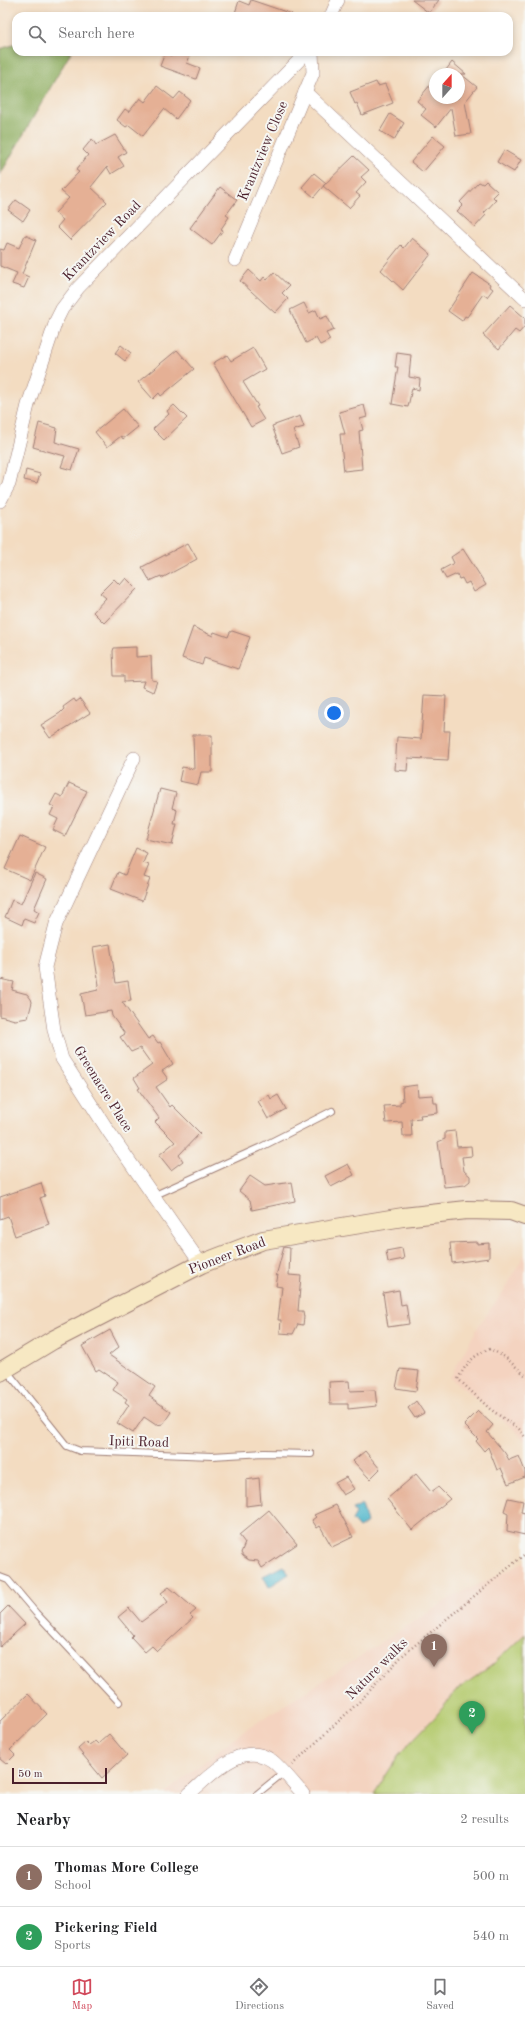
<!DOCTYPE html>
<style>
body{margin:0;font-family:"Old Standard TT",serif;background:#f6f6f6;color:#202124}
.compass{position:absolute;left:429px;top:68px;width:36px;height:36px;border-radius:50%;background:#fff;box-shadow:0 2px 6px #0003;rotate:21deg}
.scale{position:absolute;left:12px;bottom:10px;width:95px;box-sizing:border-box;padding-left:4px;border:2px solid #4a1f2b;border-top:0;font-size:11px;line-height:14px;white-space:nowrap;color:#4a1f2b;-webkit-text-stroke:3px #f6f6f2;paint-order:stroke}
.you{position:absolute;left:334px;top:713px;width:14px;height:14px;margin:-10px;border:3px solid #fff;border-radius:50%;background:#1a73e8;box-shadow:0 0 0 6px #1a73e833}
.badge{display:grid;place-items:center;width:26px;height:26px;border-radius:50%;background:#d1495b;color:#fff;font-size:13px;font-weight:700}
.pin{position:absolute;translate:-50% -33px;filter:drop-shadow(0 1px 2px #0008)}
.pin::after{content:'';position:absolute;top:21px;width:14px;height:12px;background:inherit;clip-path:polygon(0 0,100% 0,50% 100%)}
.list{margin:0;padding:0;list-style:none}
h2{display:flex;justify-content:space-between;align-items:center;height:52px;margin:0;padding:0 16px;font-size:17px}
h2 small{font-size:13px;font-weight:400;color:#757577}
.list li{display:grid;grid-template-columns:26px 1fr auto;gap:12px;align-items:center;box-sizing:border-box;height:60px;padding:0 16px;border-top:1px solid #e0e0e0}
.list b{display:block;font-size:15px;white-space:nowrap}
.list p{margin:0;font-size:13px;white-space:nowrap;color:#757577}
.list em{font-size:13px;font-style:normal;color:#757577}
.icon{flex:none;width:22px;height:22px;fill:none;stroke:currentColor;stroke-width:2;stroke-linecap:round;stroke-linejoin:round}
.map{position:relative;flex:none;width:525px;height:1794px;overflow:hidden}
.search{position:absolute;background:#fff;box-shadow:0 2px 6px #0003;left:12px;right:12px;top:12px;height:44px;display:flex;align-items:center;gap:10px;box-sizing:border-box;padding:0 14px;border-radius:12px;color:#757577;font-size:15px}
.sheet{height:172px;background:#fff}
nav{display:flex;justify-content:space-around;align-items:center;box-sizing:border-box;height:56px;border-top:1px solid #e0e0e0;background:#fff;font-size:11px;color:#757577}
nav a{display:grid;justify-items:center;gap:2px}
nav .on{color:#d1495b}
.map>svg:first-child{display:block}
</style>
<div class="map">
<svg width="525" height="1794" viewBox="0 0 525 1794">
<rect width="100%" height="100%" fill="#f6f6f2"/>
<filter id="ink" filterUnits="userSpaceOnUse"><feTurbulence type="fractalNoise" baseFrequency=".025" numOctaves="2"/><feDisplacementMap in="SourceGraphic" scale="8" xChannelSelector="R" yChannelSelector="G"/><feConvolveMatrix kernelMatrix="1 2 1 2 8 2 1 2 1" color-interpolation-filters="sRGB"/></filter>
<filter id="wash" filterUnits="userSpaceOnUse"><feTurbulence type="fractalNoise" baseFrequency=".012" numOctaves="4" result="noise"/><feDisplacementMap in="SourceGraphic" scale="16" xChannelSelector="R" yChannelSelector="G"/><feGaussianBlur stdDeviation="0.9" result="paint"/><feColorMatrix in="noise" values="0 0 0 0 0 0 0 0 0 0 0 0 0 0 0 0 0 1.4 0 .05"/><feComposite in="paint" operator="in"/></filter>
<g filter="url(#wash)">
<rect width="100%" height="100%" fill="#f3dcc1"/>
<g fill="#f4d3c0">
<path d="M525,1254V1442L516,1431L450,1378L479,1325L503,1292Z"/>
<path d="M525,1562V1794H164L235,1737L452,1597Z"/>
</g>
<path fill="#b5cb6f" stroke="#80754d" d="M525,1634V1794H374L401,1752L435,1717L458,1689L491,1666Z"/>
<path fill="#90af62" stroke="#6d6746" d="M16,44V52H71L0,175V49Z"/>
<g fill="#4db6cb" stroke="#4c6a7b">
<path d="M362,1504L367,1523L359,1528L352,1520L356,1513L353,1509Z"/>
<path d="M283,1566L289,1574L269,1587L263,1576Z"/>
</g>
<g id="blocks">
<g fill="#e5b095">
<path d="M251,0L292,14V16H234L239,1L249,5Z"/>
<path d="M412,0H439L429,13Z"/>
<path d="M174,52H181L190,56L187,63L200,68L196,79L160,66L165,53L172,56Z"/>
<path d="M452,62L466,74H461L477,87L465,102L471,134L456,136L451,108L436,127L421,115L426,109L417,101L435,79V98H459V74H443Z"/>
<path d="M376,82L378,86L385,84L393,103L362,115L357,103L355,104L350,92Z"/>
<path d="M157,86L174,99L180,92L190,100L176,119L164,109L143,136L129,125L126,127L117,120L125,109L129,112L140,98L145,102Z"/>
<path d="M390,114L404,123L394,140L380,131Z"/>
<path d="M115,135L126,152L118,157L124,166L111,174L107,167L91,187L107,202L70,240L57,227L63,220L55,213L69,198L61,191L79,172L76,170L88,155L83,150L92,139L96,145Z"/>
<path d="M433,136L445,146L423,172L411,162Z"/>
<path d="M504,150L521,160L514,172L497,162Z"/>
<path d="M354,156L369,170L361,177L366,182L356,193L360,196L349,208L323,186Z"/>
<path d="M314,173L326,183L314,197L302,187Z"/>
<path d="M486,181L498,192L493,197L496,200L484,213L486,215L475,227L457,211L463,205L460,202L479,182L483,184Z"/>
<path d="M220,187L237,200L226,215L229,217L221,229L223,230L212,245L190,228Z"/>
<path d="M16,200L30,210L23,221L8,210Z"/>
<path d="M25,235L36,240L22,274L29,277L24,288L12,284L17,273L0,266V249L4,250L7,243L19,248Z"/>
<path d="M412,238L431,254L403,290L381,270L401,245L404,248Z"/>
<path d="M249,270L261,281L264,277L267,280L274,272L289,286L282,293L288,299L275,313L240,281Z"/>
<path d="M473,273L490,284L489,286L493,289L487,297L483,294L467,317L465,316L462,321L448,311Z"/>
<path d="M304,303L309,313L316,310L320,319L327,316L334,330L326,333L330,340L320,345L316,338L306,343L290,310Z"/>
<path d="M510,305L525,318V326L519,333L515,330L499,349L483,335Z"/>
<path d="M121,345L131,353L125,361L115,353Z"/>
<path d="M253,348L265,369L243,382L258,406L256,407L264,420L251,427L213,363L227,355L231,361Z"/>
<path d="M177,350L194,369L161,396L159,393L153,399L138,382Z"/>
<path d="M397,353L411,355L409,377L420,379L419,390L412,388L408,407L392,404L398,367H395Z"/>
<path d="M174,405L187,418L164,440L153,429L169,414L167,411Z"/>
<path d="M364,405L367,417L360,419L363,430L359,431L362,469L344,471L340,434H345L339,412Z"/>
<path d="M123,409L138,427L123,439L121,436L107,447L95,432Z"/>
<path d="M300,416L304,427L293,430L299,447L282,453L272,426Z"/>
<path d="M39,423L57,428L55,442L79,449L72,470L61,467L65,456L33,447Z"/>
<path d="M26,470L40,474L37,483L24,480Z"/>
<path d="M188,543L197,559L162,578L161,576L150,581L142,567Z"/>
<path d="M463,549L486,585L474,592L469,582L465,584L462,578L459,579L457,574L446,579L441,570L454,563L451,557Z"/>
<path d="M126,578L137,589L104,623L93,612L106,598L100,593L114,579L120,585Z"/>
<path d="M193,627L213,636L214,632L228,637L230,632L232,631L250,637L238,669L204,658L202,665L182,658Z"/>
<path d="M136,647V657L151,656L152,680L157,681L153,692L142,687L144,681L124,682V676H114L113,651L114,648Z"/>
<path d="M424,695L446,696L444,731H450L448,760L408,758L407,771L395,770L397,737L421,739Z"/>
<path d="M74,699L76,702L80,699L90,713L50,738L41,725L60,713L64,709L63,707Z"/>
<path d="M193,735H212V772H201L198,785L179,781L182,767L194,769Z"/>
<path d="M69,783L87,791L65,836L53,830L58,819L50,815L54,807L50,805L56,794L62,797Z"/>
<path d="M160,789L176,793L172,808L177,810L174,824H177L172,845L146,839Z"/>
<path d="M20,836L45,847L30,880L5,869Z"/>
<path d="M136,848L147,853L143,863L149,865L144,877L150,879L142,901L111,889L118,872L125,875Z"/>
<path d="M35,873L47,879L34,909L39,912L34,923L24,919L22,925L5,917L12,900L21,904Z"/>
<path d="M110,944L116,983L128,981L131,1001L122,1002L148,1039L153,1036L158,1043L160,1042L173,1064L162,1071L168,1079L156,1087L170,1107L172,1105L200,1133L179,1155L183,1161L171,1170L159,1155L175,1142L155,1122L159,1118L138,1089L140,1088L134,1078L152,1065L140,1048L131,1052L120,1037L125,1034L112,1016L111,1011L85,1015L81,994L98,990L97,986L99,985L93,947Z"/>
<path d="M0,979L14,982L12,990L27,994L31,999L32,1002L28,1018L15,1020L0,1016Z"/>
<path d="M417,1085L418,1096L433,1095L434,1103H437L438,1113L420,1115L421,1118L411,1119L412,1136H403L402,1122L386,1123L384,1106L400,1105V1102L403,1101L402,1087Z"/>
<path d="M269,1095L271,1099L278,1095L286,1109L268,1119L258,1101Z"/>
<path d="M455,1131L457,1147L471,1146L472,1156L462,1157L464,1171L470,1176V1181L465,1185L444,1187L438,1142L445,1139V1132Z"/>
<path d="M348,1164L354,1175L331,1187L325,1176Z"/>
<path d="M250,1176L265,1186L292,1182L295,1201L252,1210L250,1200L239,1191Z"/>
<path d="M41,1183L45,1196L40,1198L49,1224L15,1236L8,1216L0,1219V1197Z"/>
<path d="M477,1242V1244L489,1243V1258L452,1263L450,1243Z"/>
<path d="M284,1247L290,1248L289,1275L301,1276L298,1311H303L304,1317L303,1325L298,1324L293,1334L280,1333L281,1320H278L282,1287L276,1286L278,1275L276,1276Z"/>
<path d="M402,1248L404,1259L388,1262L386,1251Z"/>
<path d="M399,1290L401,1305L406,1304L409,1324L388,1327L383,1293Z"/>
<path d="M110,1330L119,1347L109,1355L155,1387L149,1396L171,1412L163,1424L156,1425L144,1417L133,1433L117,1423L129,1405L125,1402L127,1399L113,1390L118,1382L99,1369L96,1371L82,1346Z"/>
<path d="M400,1369L419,1371L416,1391L396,1388Z"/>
<path d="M349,1381L350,1391L375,1390L377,1406L348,1409V1404H330L329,1382Z"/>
<path d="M416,1401L424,1413L415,1418L408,1408Z"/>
<path d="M478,1411L493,1425L487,1432L505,1453L509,1460L519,1456L525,1471V1477L508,1484L501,1468L497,1470L488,1447L484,1451L476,1441L478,1439L464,1425Z"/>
<path d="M365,1451L380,1469L370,1479L353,1461Z"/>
<path d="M416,1474L431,1492L438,1487L450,1499L412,1530L387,1499Z"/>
<path d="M346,1477L354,1489L343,1495L335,1483Z"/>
<path d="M259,1478L261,1504L246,1506V1480Z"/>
<path d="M508,1498L523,1501L521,1512L525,1513V1535L507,1531L508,1513L504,1511Z"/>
<path d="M336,1505L353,1537L332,1547L320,1526L317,1528L312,1520L316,1517L314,1515Z"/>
<path d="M269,1510L297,1544L262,1568L258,1561L249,1560L243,1556L241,1553L245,1543L239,1535Z"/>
<path d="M169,1587L196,1610L190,1615L193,1618L157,1651L152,1646L145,1652L131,1637L133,1635L118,1617L129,1608L141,1622L168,1602L161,1593Z"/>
<path d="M8,1606L25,1624L0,1647V1614Z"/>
<path d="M28,1694L47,1714L10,1750L15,1755L6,1764L0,1759V1721Z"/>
<path d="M109,1734L127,1755L102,1778L78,1749L86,1742L89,1745L95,1741L98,1744Z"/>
</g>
</g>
</g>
<g filter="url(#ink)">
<use href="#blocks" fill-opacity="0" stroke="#9e7e76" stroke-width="1"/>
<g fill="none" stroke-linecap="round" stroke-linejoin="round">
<defs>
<g id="service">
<path d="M153,1196L259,1148L332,1111"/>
<path d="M7,1371L67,1446L80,1451L212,1456L264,1453L311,1454"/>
<path d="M0,1577L8,1580L36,1613L119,1702"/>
<path d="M257,1794L283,1773"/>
</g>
<g id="minor">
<path d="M331,16L338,0"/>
<path d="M305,92L525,299"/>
<path d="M235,260L313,73L312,52"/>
<path d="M0,501L9,484L28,405L56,321L62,309L78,288L307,52"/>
<path d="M134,758L56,924L45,967L54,1030L62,1059L109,1132L201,1264"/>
<path d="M189,1794C210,1776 241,1740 271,1760C278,1764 296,1786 303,1794"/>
</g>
<path id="secondary" d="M0,1372L53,1340L201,1264L263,1240L403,1217L467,1210L511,1211L525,1216"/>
</defs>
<use href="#service" stroke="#9e7e76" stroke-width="8"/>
<use href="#minor" stroke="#9e7e76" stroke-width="14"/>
<use href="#secondary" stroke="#9e7e76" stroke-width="20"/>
<g stroke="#9e7e76" stroke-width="2.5" stroke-dasharray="1 3" stroke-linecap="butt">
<path d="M525,1375L505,1357L490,1349C473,1355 466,1364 458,1379L490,1409L519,1429L525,1437"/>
<path d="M292,1765L359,1702L402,1656L525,1554"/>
</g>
<use href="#service" stroke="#fff" stroke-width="6"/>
<use href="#minor" stroke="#fff" stroke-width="13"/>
<use href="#secondary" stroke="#f7e8c3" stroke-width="18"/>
</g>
</g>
<g text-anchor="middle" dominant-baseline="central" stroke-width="4" stroke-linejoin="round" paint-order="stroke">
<g font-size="14" fill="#4a1f2b" stroke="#f6f6f2">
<text transform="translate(263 151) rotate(-67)">Krantzview Close</text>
<text transform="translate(102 241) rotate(-46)">Krantzview Road</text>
<text transform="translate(103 1089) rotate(58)">Greenacre Place</text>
<text transform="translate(227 1256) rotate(-21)">Pioneer Road</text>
<text transform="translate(139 1442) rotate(2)">Ipiti Road</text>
<text transform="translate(377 1669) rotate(-45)">Nature walks</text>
</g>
</g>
</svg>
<svg class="compass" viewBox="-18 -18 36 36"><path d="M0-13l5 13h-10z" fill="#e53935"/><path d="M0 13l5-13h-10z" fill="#757577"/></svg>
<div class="scale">50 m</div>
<div class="you"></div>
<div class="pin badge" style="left:434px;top:1667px;background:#8d6e63">1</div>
<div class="pin badge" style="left:472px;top:1734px;background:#2e9e5b">2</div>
<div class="search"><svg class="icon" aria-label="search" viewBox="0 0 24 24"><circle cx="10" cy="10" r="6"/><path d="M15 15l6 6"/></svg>Search here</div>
</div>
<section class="sheet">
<h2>Nearby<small>2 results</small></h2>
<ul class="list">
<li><span class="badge" style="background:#8d6e63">1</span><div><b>Thomas More College</b><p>School</p></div><em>500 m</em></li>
<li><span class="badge" style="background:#2e9e5b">2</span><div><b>Pickering Field</b><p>Sports</p></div><em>540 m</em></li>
</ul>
</section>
<nav>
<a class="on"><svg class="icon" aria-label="map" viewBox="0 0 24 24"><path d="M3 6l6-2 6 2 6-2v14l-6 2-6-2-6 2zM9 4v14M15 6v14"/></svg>Map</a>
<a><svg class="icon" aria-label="directions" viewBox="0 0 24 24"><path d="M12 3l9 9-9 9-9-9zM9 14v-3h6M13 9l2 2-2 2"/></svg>Directions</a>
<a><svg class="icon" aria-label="saved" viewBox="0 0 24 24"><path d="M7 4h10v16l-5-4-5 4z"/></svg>Saved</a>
</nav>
